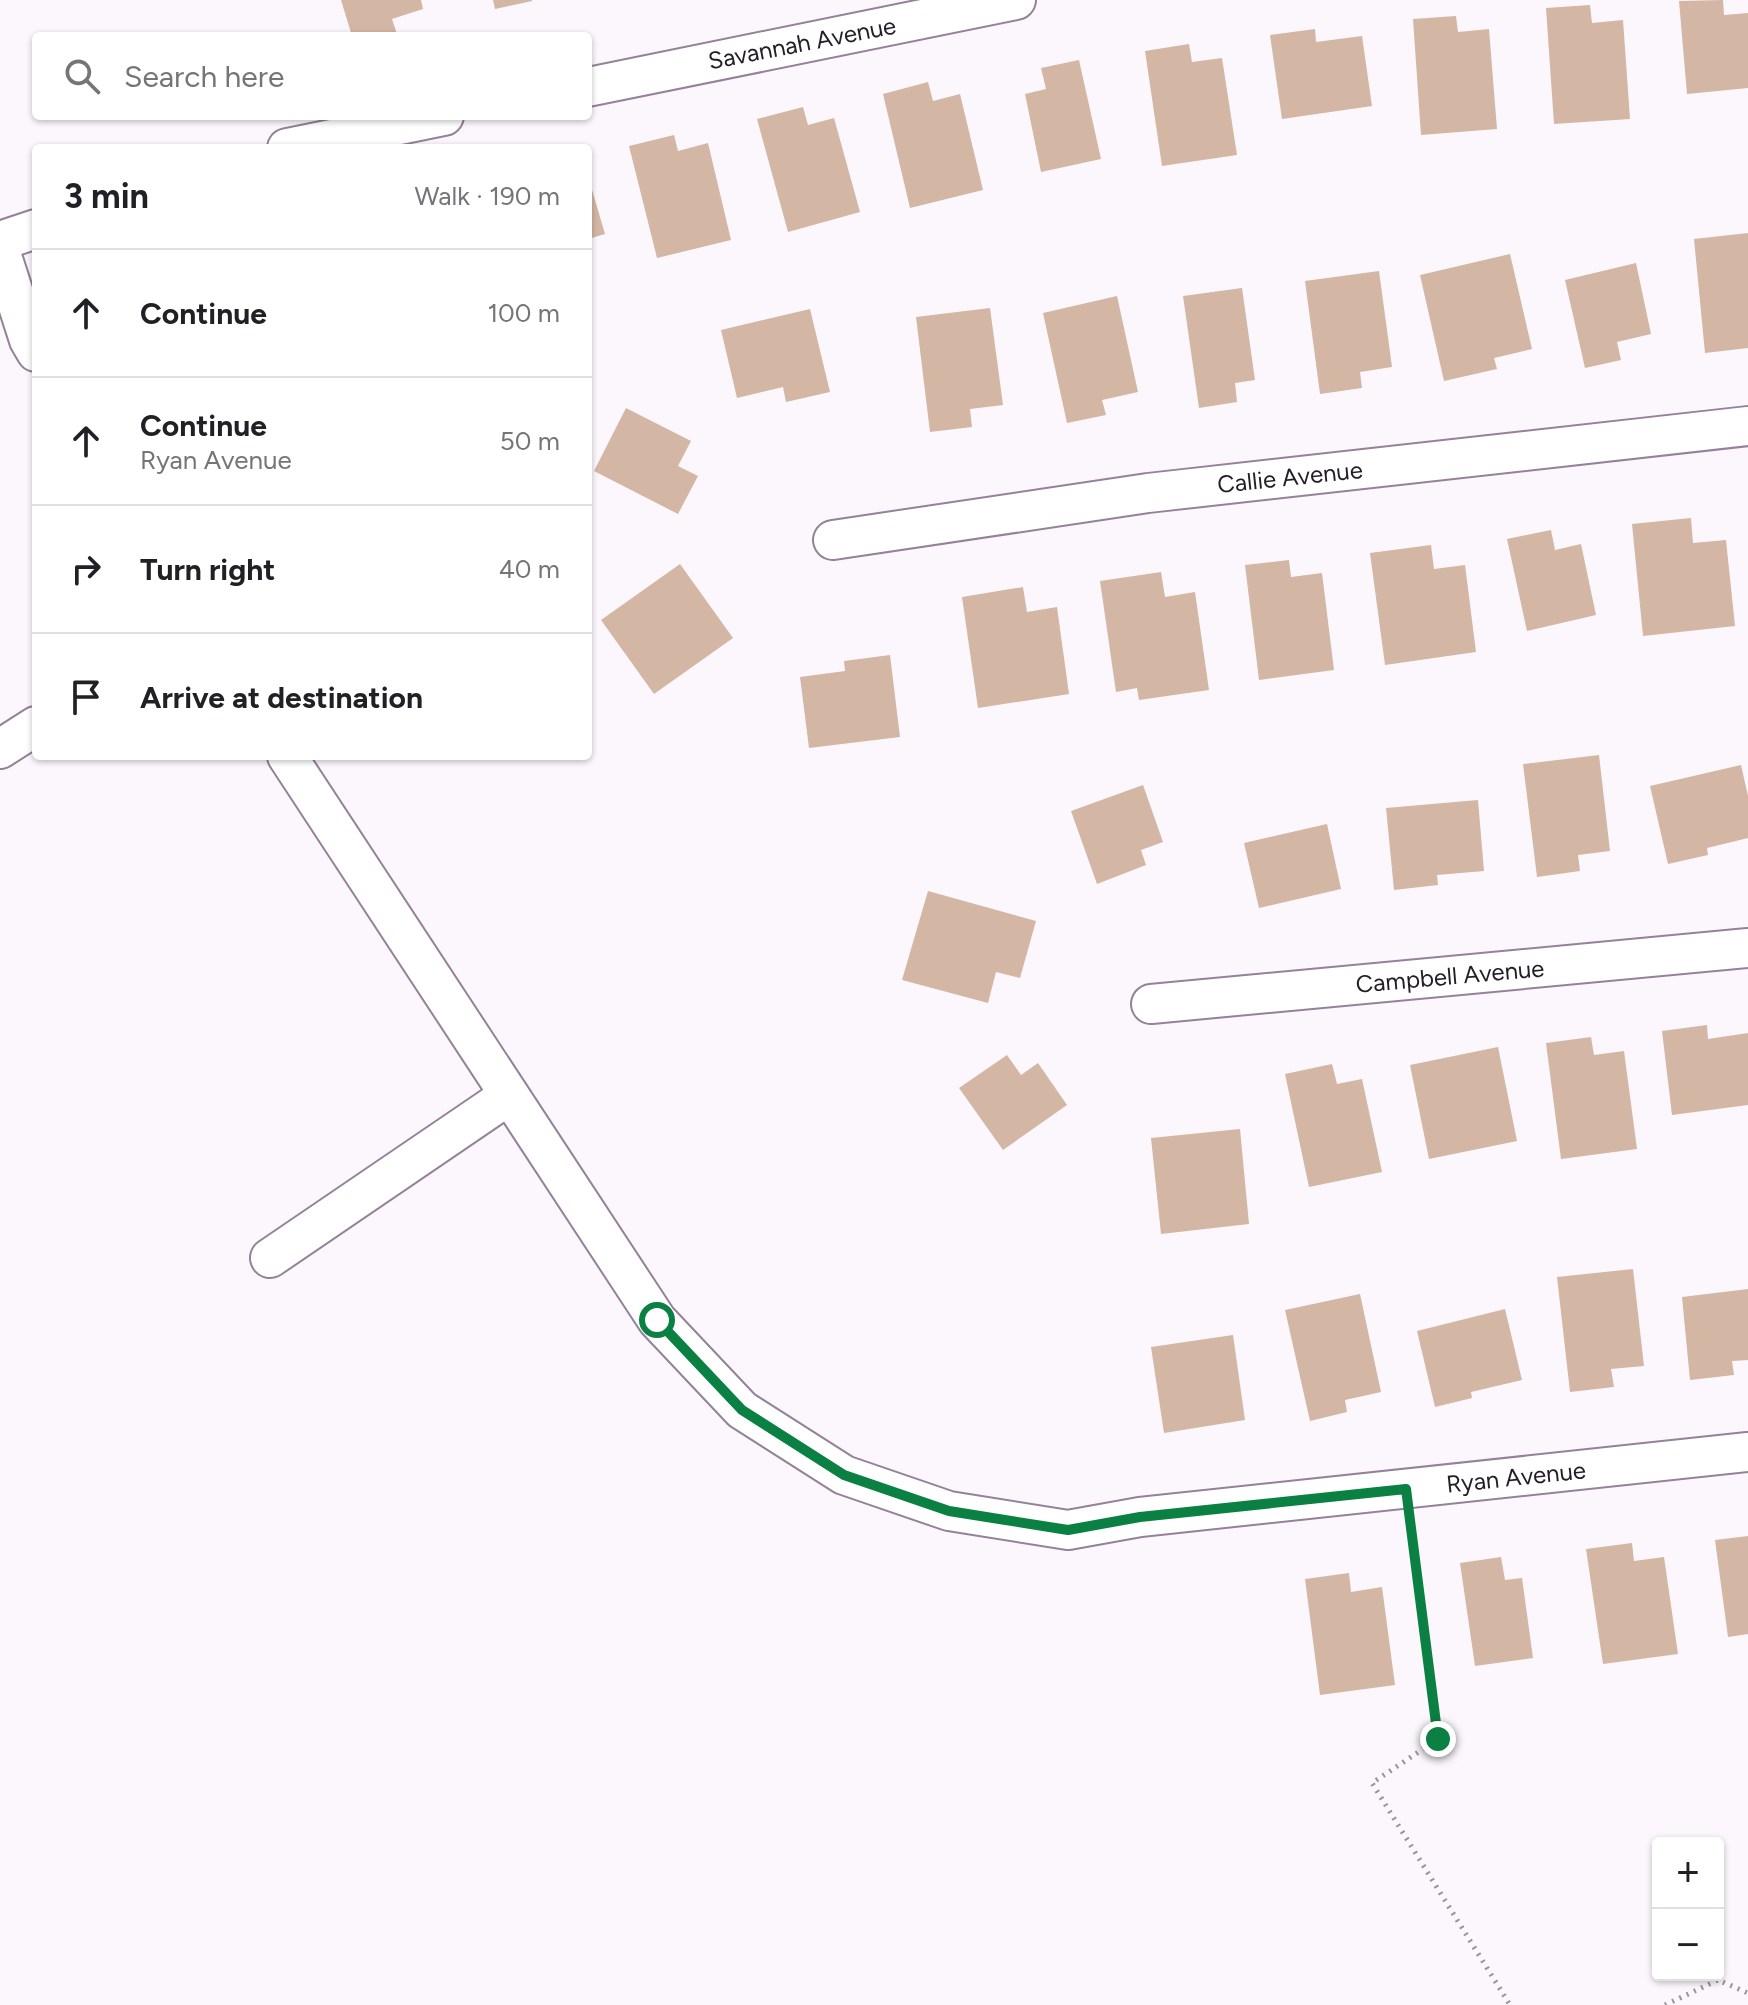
<!DOCTYPE html>
<meta charset="utf-8">
<style>
body{margin:0;font-family:Figtree,sans-serif;background:#f2f2f2;color:#202124}
.controls{position:absolute;right:24px;bottom:24px;display:grid;overflow:hidden;border-radius:8px;box-shadow:0 2px 6px #0004}
.controls button{width:72px;height:72px;display:grid;place-items:center;padding:0;border:0;border-bottom:2px solid #e0e0e0;background:#fff;color:#202124;font:40px sans-serif}
.stop{position:absolute;width:24px;height:24px;margin:-18px;border:6px solid #0b8043;border-radius:50%;background:#fff}
.stop.end{background:#0b8043;border-color:#fff;box-shadow:0 2px 8px #0008}
.list{margin:0;padding:0;list-style:none}
h2{display:flex;justify-content:space-between;align-items:center;height:104px;margin:0;padding:0 32px;font-size:34px}
h2 small{font-size:26px;font-weight:400;color:#757577}
.list li{display:grid;grid-template-columns:52px 1fr auto;gap:24px;align-items:center;box-sizing:border-box;height:128px;padding:0 32px;border-top:2px solid #e0e0e0}
.list b{display:block;font-size:30px;white-space:nowrap}
.list p{margin:0;font-size:26px;white-space:nowrap;color:#757577}
.list em{font-size:26px;font-style:normal;color:#757577}
.icon{flex:none;width:44px;height:44px;fill:none;stroke:currentColor;stroke-width:2;stroke-linecap:round;stroke-linejoin:round}
.map{position:relative;flex:none;width:1748px;height:2005px;overflow:hidden}
.search{position:absolute;background:#fff;box-shadow:0 2px 6px #0004;left:32px;top:32px;width:560px;height:88px;display:flex;align-items:center;gap:20px;box-sizing:border-box;padding:0 28px;border-radius:8px;color:#757577;font-size:30px}
.panel{position:absolute;background:#fff;box-shadow:0 2px 6px #0004;left:32px;top:144px;width:560px;height:616px;border-radius:8px}
.map>svg:first-child{display:block}
</style>
<div class="map">
<svg width="1748" height="2005" viewBox="0 0 1748 2005">
<rect width="100%" height="100%" fill="#fcf7fd"/>
<g fill="#d4b6a4">
<path d="M341,0H421L423,9L392,19L397,34L352,36Z"/>
<path d="M493,0H532V1L495,9Z"/>
<path d="M1723,0L1724,15L1748,13V88L1687,94L1679,1Z"/>
<path d="M1590,5L1592,23L1623,20L1630,119L1554,124L1546,8Z"/>
<path d="M1456,16L1458,32L1489,29L1497,129L1421,135L1413,19Z"/>
<path d="M1315,29L1316,42L1362,36L1372,106L1282,119L1270,35Z"/>
<path d="M1189,44L1192,62L1222,58L1237,155L1162,166L1145,51Z"/>
<path d="M1079,60L1101,159L1041,172L1025,94L1046,89L1041,68Z"/>
<path d="M928,82L933,101L960,94L983,190L910,208L883,94Z"/>
<path d="M803,107L808,125L834,118L860,212L788,232L757,119Z"/>
<path d="M674,135L678,151L708,143L731,240L657,258L629,146Z"/>
<path d="M588,176L605,234L588,239Z"/>
<path d="M1748,233V348L1705,353L1694,239Z"/>
<path d="M1510,254L1532,349L1494,358L1497,369L1444,381L1420,275Z"/>
<path d="M1636,263L1651,334L1617,342L1621,360L1585,368L1565,280Z"/>
<path d="M1379,271L1392,367L1360,372L1362,388L1320,394L1305,281Z"/>
<path d="M1242,288L1255,380L1235,383L1237,402L1199,408L1183,296Z"/>
<path d="M1117,296L1138,392L1102,400L1106,415L1067,423L1043,313Z"/>
<path d="M990,308L1003,405L970,409L972,427L930,432L916,317Z"/>
<path d="M810,309L830,392L786,402L783,387L737,398L721,330Z"/>
<path d="M626,408L691,441L678,466L698,476L678,514L594,471Z"/>
<path d="M1691,518L1693,543L1726,540L1735,626L1643,636L1632,524Z"/>
<path d="M1551,530L1555,550L1581,544L1596,615L1527,631L1507,539Z"/>
<path d="M1431,545L1434,569L1465,565L1476,652L1385,665L1370,553Z"/>
<path d="M1289,560L1291,577L1322,573L1334,670L1259,680L1245,565Z"/>
<path d="M680,564L733,638L654,694L601,620Z"/>
<path d="M1161,572L1165,597L1195,592L1209,690L1139,700L1137,688L1116,692L1100,581Z"/>
<path d="M1023,587L1027,612L1057,607L1069,694L978,708L962,597Z"/>
<path d="M890,655L900,737L809,748L800,677L845,671L844,661Z"/>
<path d="M1599,755L1610,851L1578,855L1580,871L1537,877L1523,764Z"/>
<path d="M1741,765L1748,796V838L1707,848L1708,855L1668,864L1650,786Z"/>
<path d="M1143,785L1163,842L1141,850L1146,865L1097,884L1071,811Z"/>
<path d="M1478,800L1484,871L1437,875L1438,885L1394,890L1386,808Z"/>
<path d="M1327,824L1341,889L1259,908L1244,843Z"/>
<path d="M928,891L1036,921L1020,978L996,972L988,1003L902,980Z"/>
<path d="M1707,1025L1708,1039L1748,1033V1105L1672,1115L1662,1031Z"/>
<path d="M1591,1037L1594,1055L1624,1051L1637,1149L1561,1159L1546,1043Z"/>
<path d="M1498,1047L1517,1141L1429,1159L1410,1065Z"/>
<path d="M1007,1055L1021,1075L1038,1063L1067,1105L1003,1150L959,1088Z"/>
<path d="M1332,1064L1337,1084L1362,1079L1382,1172L1309,1187L1285,1074Z"/>
<path d="M1240,1129L1249,1224L1161,1234L1151,1138Z"/>
<path d="M1633,1269L1644,1366L1611,1369L1614,1387L1570,1392L1557,1277Z"/>
<path d="M1748,1289V1360L1732,1361L1734,1375L1690,1380L1682,1297Z"/>
<path d="M1360,1294L1381,1392L1345,1400L1347,1412L1310,1421L1285,1310Z"/>
<path d="M1505,1309L1522,1380L1471,1392L1472,1398L1435,1407L1417,1331Z"/>
<path d="M1233,1335L1245,1420L1164,1433L1151,1347Z"/>
<path d="M1748,1536V1634L1728,1637L1715,1540Z"/>
<path d="M1632,1543L1634,1561L1664,1557L1678,1654L1603,1664L1586,1549Z"/>
<path d="M1501,1557L1505,1580L1522,1578L1533,1658L1475,1666L1460,1563Z"/>
<path d="M1349,1573L1351,1592L1382,1587L1395,1685L1320,1695L1305,1579Z"/>
</g>
<g fill="none" stroke-linecap="round" stroke-linejoin="round">
<defs>
<g id="minor">
<path d="M588,87L1016,0"/>
<path d="M287,148L444,116"/>
<path d="M0,241L36,229"/>
<path d="M0,250L29,340L36,352"/>
<path d="M833,540L1148,493L1748,426"/>
<path d="M0,749L36,726"/>
<path d="M287,756L657,1320L742,1410L844,1475L949,1511L1068,1530L1140,1517L1748,1452"/>
<path d="M1151,1004L1748,948"/>
<path d="M270,1258L508,1096"/>
</g>
</defs>
<use href="#minor" stroke="#958199" stroke-width="42"/>
<g stroke="#99939b" stroke-width="5" stroke-dasharray="2 6" stroke-linecap="butt">
<path d="M1411,1525L1438,1739L1372,1783L1510,2005"/>
<path d="M1665,2005L1718,1980L1748,1993"/>
</g>
<use href="#minor" stroke="#fff" stroke-width="38"/>
</g>
<g fill="none" stroke-linecap="round" stroke-linejoin="round">
<path stroke="#0b8043" stroke-width="10" d="M657,1320L742,1410L844,1475L949,1511L1068,1530L1140,1517L1406,1489L1438,1739"/>
</g>
<g text-anchor="middle" dominant-baseline="central" stroke-width="8" stroke-linejoin="round" paint-order="stroke">
<g font-size="24" fill="#241c26" stroke="#fff">
<text transform="translate(802 43) rotate(-11)">Savannah Avenue</text>
<text transform="translate(1290 477) rotate(-6)">Callie Avenue</text>
<text transform="translate(1450 976) rotate(-5)">Campbell Avenue</text>
<text transform="translate(1516 1477) rotate(-6)">Ryan Avenue</text>
</g>
</g>
</svg>
<div class="controls">
<button>+</button>
<button>−</button>
</div>
<div class="stop" style="left:657px;top:1320px"></div>
<div class="stop end" style="left:1438px;top:1739px"></div>
<div class="search"><svg class="icon" aria-label="search" viewBox="0 0 24 24"><circle cx="10" cy="10" r="6"/><path d="M15 15l6 6"/></svg>Search here</div>
<section class="panel">
<h2>3 min<small>Walk · 190 m</small></h2>
<ul class="list">
<li><svg class="icon" aria-label="ahead" viewBox="0 0 24 24"><path d="M12 20V5M6 11l6-6 6 6"/></svg><div><b>Continue</b></div><em>100 m</em></li>
<li><svg class="icon" aria-label="ahead" viewBox="0 0 24 24"><path d="M12 20V5M6 11l6-6 6 6"/></svg><div><b>Continue</b><p>Ryan Avenue</p></div><em>50 m</em></li>
<li><svg class="icon" aria-label="right" viewBox="0 0 24 24"><path d="M7 20v-9h11M14 6l5 5-5 5"/></svg><div><b>Turn right</b></div><em>40 m</em></li>
<li><svg class="icon" aria-label="arrive" viewBox="0 0 24 24"><path d="M6 21V4h12l-3 4 3 4H6"/></svg><div><b>Arrive at destination</b></div></li>
</ul>
</section>
</div>
